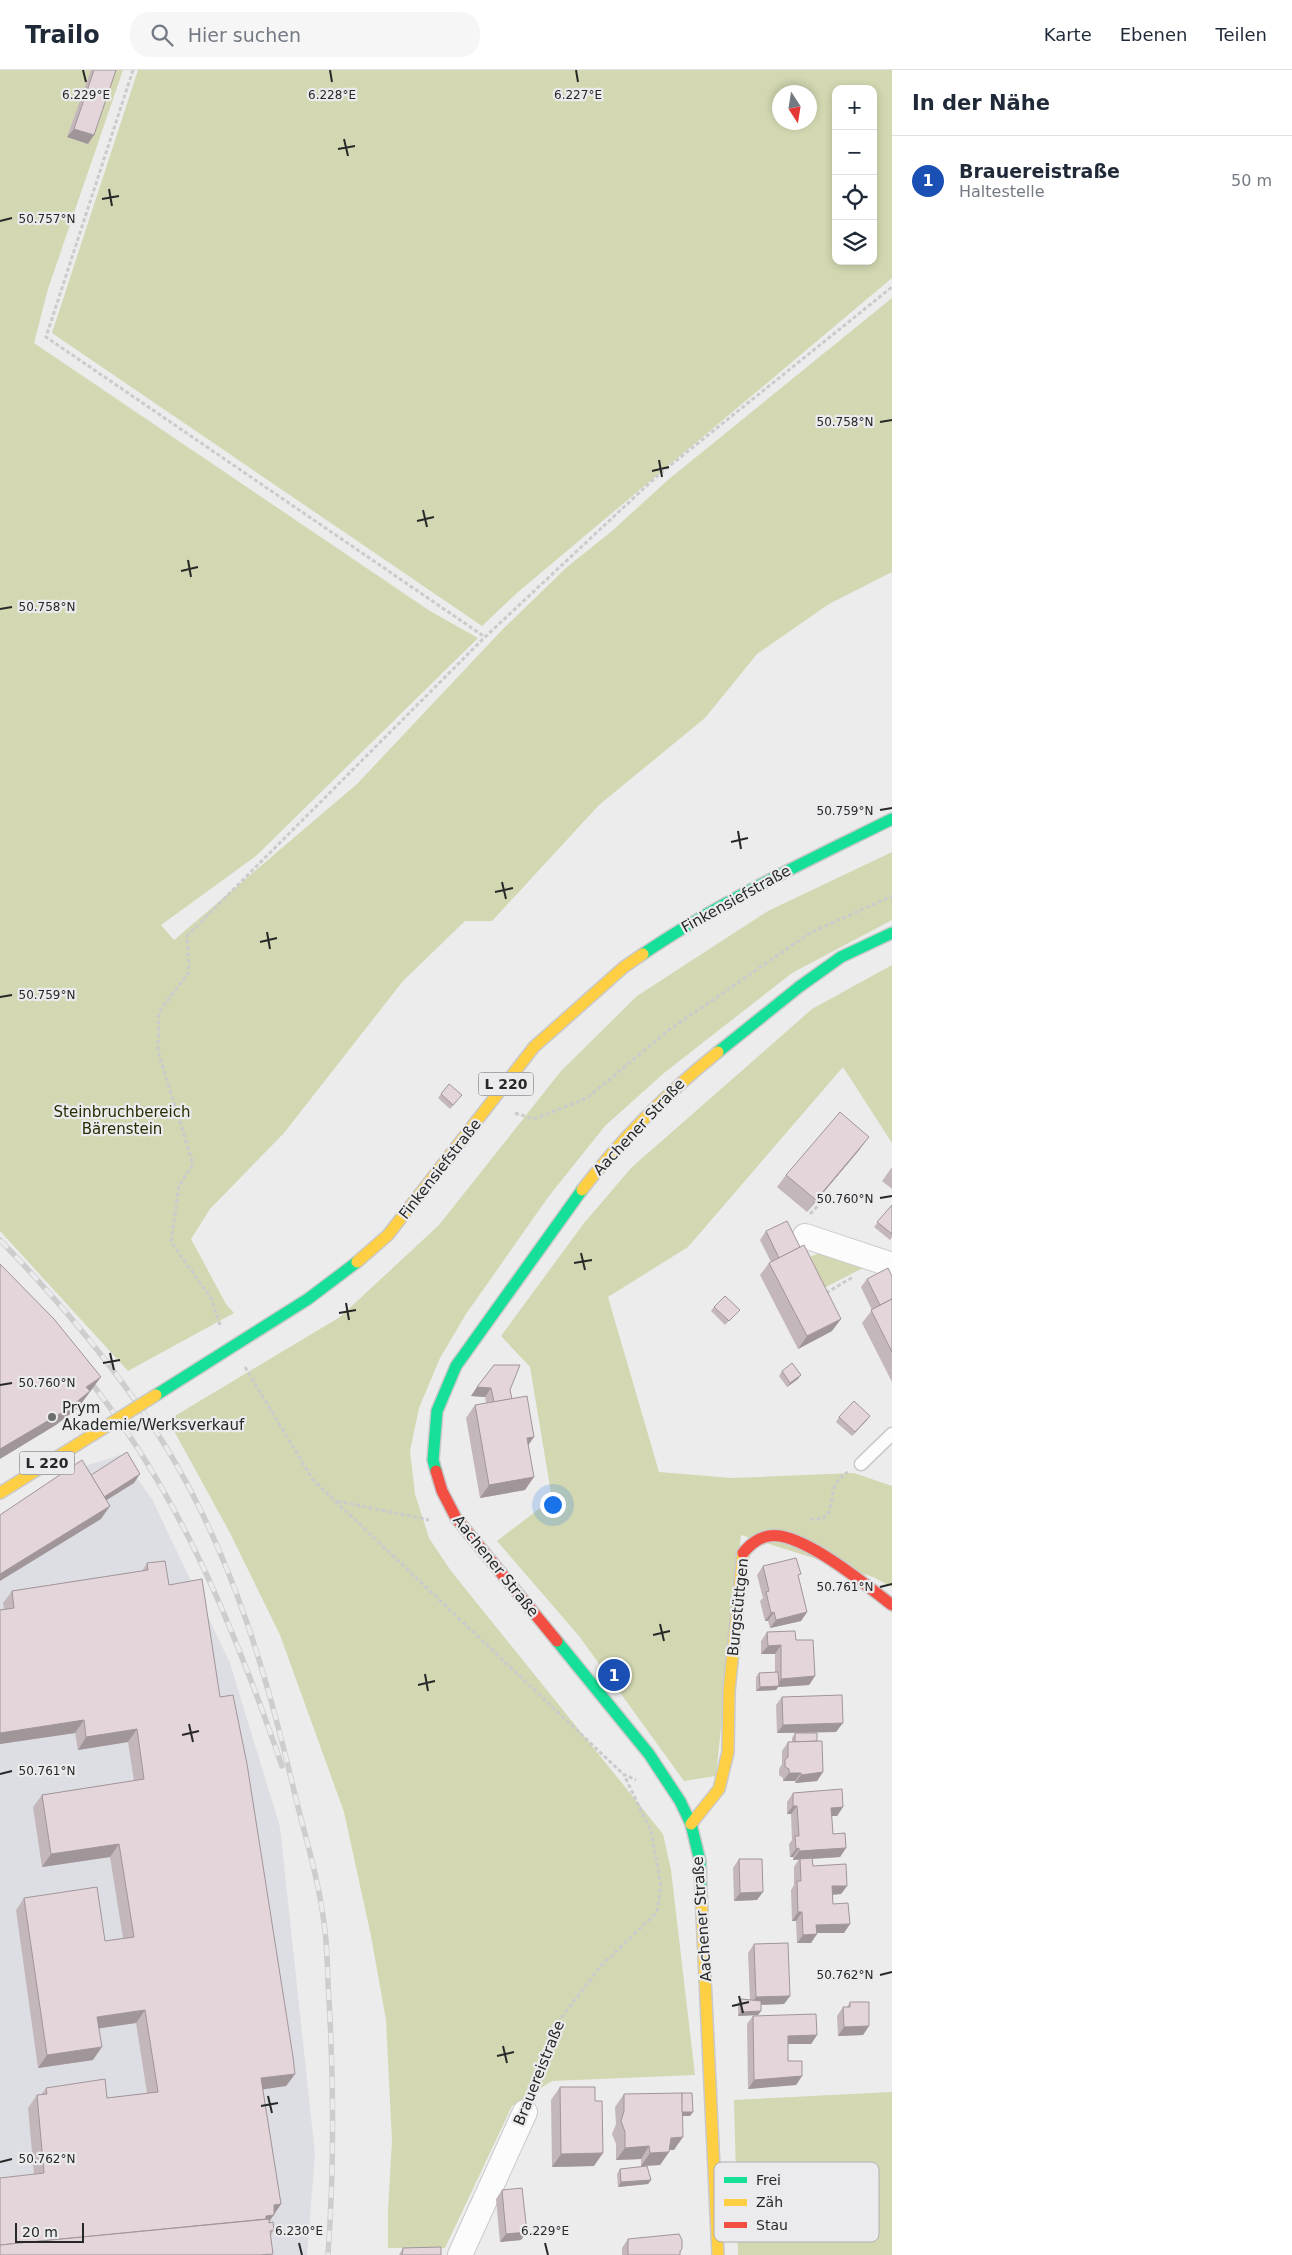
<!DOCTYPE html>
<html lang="de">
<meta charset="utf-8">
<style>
body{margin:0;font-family:"DejaVu Sans",sans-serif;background:#f6f6f7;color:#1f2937}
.controls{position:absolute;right:15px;top:15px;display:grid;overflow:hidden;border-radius:10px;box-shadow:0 2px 8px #0003}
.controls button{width:45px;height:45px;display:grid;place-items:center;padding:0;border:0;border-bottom:1px solid #e0e1e3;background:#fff;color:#1f2937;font:25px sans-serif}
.compass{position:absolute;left:772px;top:15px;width:45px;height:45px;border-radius:50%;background:#fff;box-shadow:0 2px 8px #0003;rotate:168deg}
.scale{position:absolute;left:15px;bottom:12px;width:69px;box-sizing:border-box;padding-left:5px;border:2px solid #272828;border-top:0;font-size:14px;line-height:18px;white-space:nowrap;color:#272828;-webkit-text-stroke:4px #ebebed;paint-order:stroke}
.you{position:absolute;left:552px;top:1434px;width:18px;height:18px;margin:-12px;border:4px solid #fff;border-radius:50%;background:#1a73e8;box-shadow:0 0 0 8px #1a73e833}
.badge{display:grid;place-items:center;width:32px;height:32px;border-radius:50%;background:#7c3aed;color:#fff;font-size:16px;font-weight:700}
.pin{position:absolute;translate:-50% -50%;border:2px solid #fff;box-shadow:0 1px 5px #0006}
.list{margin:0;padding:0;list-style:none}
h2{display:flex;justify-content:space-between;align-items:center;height:65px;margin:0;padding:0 20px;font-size:21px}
h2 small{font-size:16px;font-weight:400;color:#747a83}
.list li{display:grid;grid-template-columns:32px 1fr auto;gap:15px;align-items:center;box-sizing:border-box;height:90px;padding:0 20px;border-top:1px solid #e0e1e3}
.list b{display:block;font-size:19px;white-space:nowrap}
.list p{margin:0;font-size:16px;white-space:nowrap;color:#747a83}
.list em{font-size:16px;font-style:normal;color:#747a83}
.icon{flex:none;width:28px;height:28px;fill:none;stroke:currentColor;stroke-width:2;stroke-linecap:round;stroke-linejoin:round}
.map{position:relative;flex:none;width:892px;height:2185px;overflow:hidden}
header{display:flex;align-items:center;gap:30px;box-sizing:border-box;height:70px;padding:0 25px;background:#fff;border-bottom:1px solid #e0e1e3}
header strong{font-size:24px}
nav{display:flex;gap:28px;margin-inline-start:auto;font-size:18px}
.search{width:350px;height:45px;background:#f6f6f7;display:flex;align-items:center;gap:12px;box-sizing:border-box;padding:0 18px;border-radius:20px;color:#747a83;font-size:19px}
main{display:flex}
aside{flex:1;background:#fff}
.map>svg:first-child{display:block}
</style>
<header>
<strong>Trailo</strong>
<div class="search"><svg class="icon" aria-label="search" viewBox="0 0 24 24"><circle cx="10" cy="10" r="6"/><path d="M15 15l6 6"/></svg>Hier suchen</div>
<nav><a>Karte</a><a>Ebenen</a><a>Teilen</a></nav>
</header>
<main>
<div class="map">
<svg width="892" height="2185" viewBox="0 0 892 2185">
<rect width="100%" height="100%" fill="#ececec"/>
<path fill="#dddee3" d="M120,1385L152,1429L230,1593L280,1757L315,2084L307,2185H0V1449L75,1399Z"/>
<g fill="#d3d8b2" fill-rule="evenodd">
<path d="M0,0H123L48,219L34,273L430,541L478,568L256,786L161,855L174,870L357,714L502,560L567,497L612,461L669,409L892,228V502L829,534L757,584L705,648L599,735L492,851H465L403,911L284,1063L210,1139L191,1169L226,1234L234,1243L128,1301L0,1161Z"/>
<path d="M138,0H892V208L518,522L482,556L52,263ZM836,19H873V191H836ZM779,22H809V52H779Z"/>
<path d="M892,782V850L792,903L664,1003L605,1056L549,1126L466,1244L440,1288L419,1338L410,1381L415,1424L429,1468L451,1501L663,1764L671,1800L695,2005L552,2011L512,2036L445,2178H388V2140L392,2071L386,1950L371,1866L344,1742L280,1565L230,1463L168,1350L340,1247L439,1155L561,1001L637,926L768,841Z"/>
<path d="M892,895V1073L843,997L688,1177L608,1227L659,1402L732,1408L854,1403L892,1416V1517L873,1507L741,1465L716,1706L684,1711L579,1566L497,1471L552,1429L530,1297L501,1266L584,1153L632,1097L812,939Z"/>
<path d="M823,1182L867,1196L820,1220L804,1189Z"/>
<path d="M892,2022V2185H738L734,2030Z"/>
</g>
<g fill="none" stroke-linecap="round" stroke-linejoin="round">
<defs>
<path id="lane" d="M861,1394L892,1364"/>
<g id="street">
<path d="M805,1166L892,1195"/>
<path d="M460,2185L525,2042"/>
</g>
<g id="fast">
<path d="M643,884C721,831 807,791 892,749"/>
<path d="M718,982L799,917L841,887L892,863"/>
<path d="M156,1325L308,1229L357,1192"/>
<path d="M436,1401L433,1390L437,1341L456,1296L582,1120"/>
<path d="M557,1571L649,1684L680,1731L691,1754L700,1791L701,1822"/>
</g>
<g id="slow">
<path d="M582,1120C622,1068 667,1023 718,982"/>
<path d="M357,1192L388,1165L534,977L624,897L643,884"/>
<path d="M0,1423L94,1364"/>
<path d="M691,1754L719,1719L728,1682L729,1621L743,1483"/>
<path d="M701,1822L718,2185"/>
</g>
<g id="jam">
<path d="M436,1401L442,1421L456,1448L557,1571"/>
<path d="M743,1483C752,1472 765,1463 780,1466C814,1472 865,1514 892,1535"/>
</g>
</defs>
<use href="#lane" stroke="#c9c9c9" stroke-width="15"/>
<use href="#street" stroke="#c9c9c9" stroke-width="26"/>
<use href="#fast" stroke="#c9c9c9" stroke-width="14"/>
<use href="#slow" stroke="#c9c9c9" stroke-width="14"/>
<use href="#jam" stroke="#c9c9c9" stroke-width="14"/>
<g stroke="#cbcbcc" stroke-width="3" stroke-dasharray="4 2.5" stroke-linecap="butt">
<path d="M133,0L46,267L485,567"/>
<path d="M515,1043L534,1049L587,1028L669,960L810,863L892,826"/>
<path d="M810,1144L832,1121"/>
<path d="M826,1223L853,1207"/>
<path d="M220,1255L211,1228L171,1172L179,1116L193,1094L158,981L159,942L189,902L187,866L485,567L656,407L892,217"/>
<path d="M245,1297L313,1410L623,1704L636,1710"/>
<path d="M337,1431L429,1450"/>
<path d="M810,1449H822L828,1444C835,1426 829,1413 848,1402"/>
<path d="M533,2020L556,1955L600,1897L657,1842L661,1816L651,1761L624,1705"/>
</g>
<use href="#lane" stroke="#fcfcfc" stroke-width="12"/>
<use href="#street" stroke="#fcfcfc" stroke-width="24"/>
<use href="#fast" stroke="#16e098" stroke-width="11"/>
<use href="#slow" stroke="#ffcf43" stroke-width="11"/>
<use href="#jam" stroke="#f24e42" stroke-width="11"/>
<defs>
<g id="rail">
<path d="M0,1170C62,1234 119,1301 166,1377C233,1487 267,1605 296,1729C306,1769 319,1812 324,1853C328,1878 327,1905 329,1930C334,2016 334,2100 328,2185"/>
<path d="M85,1305C178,1420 234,1557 282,1696"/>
</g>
</defs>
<use href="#rail" stroke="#cdcdcd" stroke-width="5.5"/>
<use href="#rail" stroke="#ebebed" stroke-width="4" stroke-dasharray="11" stroke-linecap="butt"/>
<defs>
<path id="slow-bridge" d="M94,1364L156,1325"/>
</defs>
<use href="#slow-bridge" stroke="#c8c9c9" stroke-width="14" stroke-linecap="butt"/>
<use href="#slow-bridge" stroke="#ffcf43" stroke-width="11"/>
</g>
<g fill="#c4b7bb">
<path d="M91,0H116L88,74L67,67Z"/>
<path d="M441,1024L458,1030L450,1039L438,1028Z"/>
<path d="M860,1079L807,1142L777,1117L786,1105Z"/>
<path d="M892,1097V1119L882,1111Z"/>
<path d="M892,1135V1167L890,1170L874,1157Z"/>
<path d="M766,1161L832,1261L798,1279L760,1205L769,1193L771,1192L760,1170Z"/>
<path d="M892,1206V1312L862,1253L872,1240L861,1217L867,1209Z"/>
<path d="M714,1237L740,1240L725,1255L711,1241Z"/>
<path d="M782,1301L798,1309L787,1317L779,1306Z"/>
<path d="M477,1317L510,1320L512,1329L528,1375L525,1420L480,1428L466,1348L475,1335L486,1333L485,1327L471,1326Z"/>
<path d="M839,1347L867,1350L852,1366L836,1352Z"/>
<path d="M147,1493L169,1515L220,1627L295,2004L286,2016L263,2019L281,2134L269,2151L274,2160L271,2165L34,2104L28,2038L37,2025H41L46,2018L107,2028L147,2023L136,1953L99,1958L93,1990L38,1998L16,1840L24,1828L105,1871L123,1868L110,1787L42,1797L33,1737L42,1725L134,1711L128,1672L78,1680L75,1663L0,1674V1540L4,1539L3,1533L12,1521L142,1501Z"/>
<path d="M763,1496L798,1507L807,1542L801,1551L770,1558L768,1551H765L760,1531L763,1528L757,1505Z"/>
<path d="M767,1562L796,1570L815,1606L809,1615L778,1617L776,1620L756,1621V1607L759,1603L775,1602V1584H761V1571Z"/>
<path d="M782,1627L836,1662L777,1663L776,1635Z"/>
<path d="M795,1663L817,1671L823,1702L817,1711L795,1713V1711H783V1708L779,1705V1699L782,1694V1681L788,1672H792V1668Z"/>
<path d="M793,1723L843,1737L837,1746H831L833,1764L846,1778L840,1787L812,1789L813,1796L847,1816L841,1824L833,1825V1834L844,1863H817L811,1873H797L796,1851H792L791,1820L794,1815V1797L799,1789L793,1790V1787H790L789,1774L792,1770L791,1744H787V1732Z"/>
<path d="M739,1789L757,1830L734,1831L733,1798Z"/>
<path d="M754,1874L790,1926L784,1934L761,1935V1941L758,1945L738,1946V1933L741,1929L750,1930L748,1883Z"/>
<path d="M850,1932L869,1956L863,1965L838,1966L837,1946L843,1937H847Z"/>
<path d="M753,1946L817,1965L811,1974H788V1991L802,2006L796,2015L748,2019L747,1954Z"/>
<path d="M560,2017L594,2096L552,2097L551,2030Z"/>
<path d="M624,2024L690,2046H682L674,2080H669V2082L660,2095L641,2096V2089L616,2090V2074L612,2064L616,2054L615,2037Z"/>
<path d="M620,2099L651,2110L648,2114L618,2117L617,2104Z"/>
<path d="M502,2120L521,2170L500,2172L496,2129Z"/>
<path d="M628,2169L682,2179L680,2183V2185H622V2178Z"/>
<path d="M403,2178L441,2185H399Z"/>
</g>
<g fill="#a09599">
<path d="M74,59L94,65L88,74L67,67Z"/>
<path d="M869,1067L860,1079L807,1142L816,1130Z"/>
<path d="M841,1249L832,1261L798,1279L807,1266Z"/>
<path d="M801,1305L798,1309L787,1317L790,1313Z"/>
<path d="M101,1307L78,1338L56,1355L0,1389V1379Z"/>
<path d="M477,1317L491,1318L485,1327L471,1326Z"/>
<path d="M870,1346L867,1350L852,1366L855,1362Z"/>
<path d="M534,1367L525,1380L527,1368Z"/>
<path d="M140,1404L134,1413L94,1438L100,1429Z"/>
<path d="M534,1407L525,1420L480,1428L489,1415Z"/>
<path d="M110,1436L101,1449L0,1511V1504Z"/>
<path d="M774,1542L768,1551H765L771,1543Z"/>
<path d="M807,1542L801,1551L770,1558L776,1550Z"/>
<path d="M781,1575L775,1584H761L768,1576Z"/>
<path d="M815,1606L809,1615L778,1617L776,1620L756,1621L760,1617L777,1616L781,1609Z"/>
<path d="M84,1650L75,1663L0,1674V1663Z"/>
<path d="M843,1653L836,1662L777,1663L783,1655Z"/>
<path d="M137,1659L128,1672L78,1680L86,1667Z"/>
<path d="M823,1702L817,1711L795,1713L801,1705Z"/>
<path d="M789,1703H801L795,1711H783Z"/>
<path d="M793,1736H797L791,1744H787Z"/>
<path d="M843,1737L837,1746H825L831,1738Z"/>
<path d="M119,1774L110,1787L42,1797L51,1784Z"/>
<path d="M799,1778L793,1787H790L796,1779Z"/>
<path d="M846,1778L840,1787L793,1790L799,1781Z"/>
<path d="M832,1816H847L841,1824L826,1825Z"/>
<path d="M763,1822L757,1830L734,1831L740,1823Z"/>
<path d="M798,1842H802L796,1851H792Z"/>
<path d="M850,1854L844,1863H810L816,1855Z"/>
<path d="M817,1864L811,1873H797L803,1865Z"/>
<path d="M790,1926L784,1934L750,1935L756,1927Z"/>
<path d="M145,1940L136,1953L88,1960L97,1947Z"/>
<path d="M761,1941L758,1945L738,1946L741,1942Z"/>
<path d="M869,1956L863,1965L838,1966L844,1957Z"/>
<path d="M817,1965L811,1974H782L788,1966Z"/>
<path d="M102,1977L93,1990L38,1998L47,1985Z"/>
<path d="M295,2004L286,2016L252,2021L261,2008Z"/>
<path d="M802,2006L796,2015L748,2019L754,2010Z"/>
<path d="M676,2042H693L690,2046H673Z"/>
<path d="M683,2067L674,2080H662L671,2068Z"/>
<path d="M649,2076L641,2089L616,2090L625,2078Z"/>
<path d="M669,2082L660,2095L641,2096L650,2083Z"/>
<path d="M603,2083L594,2096L552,2097L561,2084Z"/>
<path d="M651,2110L648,2114L618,2117L621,2112Z"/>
<path d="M281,2134L265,2158L56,2185L274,2135Z"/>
<path d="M527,2162L521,2170L500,2172L506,2164Z"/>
</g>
<g fill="#e4d5da" stroke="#a09599">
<path d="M94,0H116L94,65L74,59Z"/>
<path d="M449,1014L462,1025L453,1035L441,1024Z"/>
<path d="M840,1042L869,1067L816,1130L786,1105Z"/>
<path d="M892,1135V1164L877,1152Z"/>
<path d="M787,1151L800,1177L779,1188L766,1161Z"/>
<path d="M804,1175L841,1249L807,1266L769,1193Z"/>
<path d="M0,1194L54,1249L101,1307L86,1317L90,1321L68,1339L0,1379Z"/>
<path d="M888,1198L892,1206V1229L880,1235L867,1209Z"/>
<path d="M725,1226L740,1240L729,1251L714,1237Z"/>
<path d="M892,1229V1282L871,1240Z"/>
<path d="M792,1293L801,1305L790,1313L782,1301Z"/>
<path d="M494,1295H520L510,1320L512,1329L494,1332L491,1318L477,1317Z"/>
<path d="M527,1326L534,1367L527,1368L534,1407L489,1415L475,1335Z"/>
<path d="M854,1331L870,1346L855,1362L839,1347Z"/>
<path d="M127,1382L140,1404L104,1427L91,1405Z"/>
<path d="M82,1390L110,1436L0,1504V1445Z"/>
<path d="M796,1488L801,1504L798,1505L807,1542L776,1550L774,1542L771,1543L766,1522L769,1521L763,1496Z"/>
<path d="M165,1491L169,1515L202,1509L220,1627L233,1625L247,1694L293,1987L295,2004L261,2008L281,2134L274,2135V2145L266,2146V2149L0,2175V2108L44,2103L37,2025L47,2024L46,2018L105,2009L107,2028L158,2022L145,1940L97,1947L102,1977L47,1985L24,1828L97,1817L105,1871L134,1867L119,1774L51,1784L42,1725L144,1709L137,1659L86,1667L84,1650L0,1663V1540L14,1538L12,1521L148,1500L147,1493Z"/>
<path d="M795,1561L796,1570H813L815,1606L781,1609V1575L768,1576L767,1562Z"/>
<path d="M778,1602L779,1616L760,1617L759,1603Z"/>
<path d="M842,1625L843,1653L783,1655L782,1627Z"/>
<path d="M795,1663H817V1671L795,1672Z"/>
<path d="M822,1671L823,1702L801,1705V1703H789V1699L785,1697V1690L788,1687V1672Z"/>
<path d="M842,1719L843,1737L831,1738L832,1750L833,1764L845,1763L846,1778L799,1781V1778L796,1779L795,1766H799L797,1736H793V1723Z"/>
<path d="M812,1788L813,1796L846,1794L847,1816H832L833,1834L848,1833L850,1854L816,1855L817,1864L803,1865L802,1842H798L797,1811H801L800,1789Z"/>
<path d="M739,1789H762L763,1822L740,1823Z"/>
<path d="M788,1873L790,1926L756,1927L754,1874Z"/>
<path d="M741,1929L761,1931V1941L741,1942Z"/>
<path d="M850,1932H869V1956L844,1957L843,1937H850Z"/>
<path d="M816,1944L817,1965L788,1966V1991H802V2006L754,2010L753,1946Z"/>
<path d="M560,2017H595V2031H602L603,2083L561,2084Z"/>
<path d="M682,2023L683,2067L671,2068L669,2082L650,2083L649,2076L625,2078V2062L621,2051L624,2041V2024Z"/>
<path d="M682,2023H692L693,2042H682Z"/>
<path d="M647,2096L651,2110L621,2112L620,2099Z"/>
<path d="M522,2118L527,2162L506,2164L502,2120Z"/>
<path d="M269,2149V2153L273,2152L274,2160L270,2161L273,2184L259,2185H0V2175Z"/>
<path d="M679,2164L682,2170V2179L680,2181V2185H628V2169Z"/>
<path d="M441,2177V2185H402L403,2178Z"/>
</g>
<path fill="none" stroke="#272828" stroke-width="2" d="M83,0L86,12M330,0L332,12M576,0L578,12M344,69L348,86M338,79L355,76M109,119L112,136M102,129L119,126M0,151L12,148M880,352L892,350M659,390L662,407M652,401L669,397M423,440L427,457M417,451L434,447M188,490L191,507M181,501L198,497M0,539L12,537M880,740L892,738M738,761L741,779M731,772L748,768M502,812L506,829M495,822L513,818M267,862L270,879M260,872L277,868M0,927L12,925M880,1128L892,1126M581,1183L585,1200M574,1193L592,1190M346,1233L349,1250M339,1243L356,1240M110,1283L114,1300M103,1293L120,1290M0,1315L12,1313M880,1517L892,1514M660,1554L664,1571M653,1565L670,1561M425,1604L428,1621M418,1615L435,1611M189,1654L193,1672M182,1665L199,1661M0,1704L12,1701M880,1905L892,1902M739,1926L743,1943M732,1936L749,1932M503,1976L507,1993M497,1986L514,1982M268,2026L272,2043M261,2036L278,2033M0,2092L12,2089M299,2173L302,2185M545,2173L548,2185"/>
<circle fill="#6c6d6d" stroke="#ebebed" stroke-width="2" cx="52" cy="1347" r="5"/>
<g text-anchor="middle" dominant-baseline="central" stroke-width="4.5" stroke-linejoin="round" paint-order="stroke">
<g fill="#ebebed" stroke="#626263" stroke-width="1">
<rect x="478.5" y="1002.5" width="55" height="23" rx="4"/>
<rect x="19.5" y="1381.5" width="55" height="23" rx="4"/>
</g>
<g font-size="14" font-weight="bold" fill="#272828">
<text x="506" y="1014">L 220</text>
<text x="47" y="1393">L 220</text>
</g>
<g font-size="15" fill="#272828" stroke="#ebebed">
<text transform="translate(736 829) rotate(-29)">Finkensiefstraße</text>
<text transform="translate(639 1057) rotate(-47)">Aachener Straße</text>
<text transform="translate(440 1099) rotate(-52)">Finkensiefstraße</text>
<text transform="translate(496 1496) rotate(51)">Aachener Straße</text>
<text transform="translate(738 1537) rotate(-84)">Burgstüttgen</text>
<text transform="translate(702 1849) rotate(-94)">Aachener Straße</text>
<text transform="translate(539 2003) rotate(-68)">Brauereistraße</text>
</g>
<g font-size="15" fill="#292c03" stroke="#ebebed">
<text x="122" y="1042">Steinbruchbereich<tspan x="122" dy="17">Bärenstein</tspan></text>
</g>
<g font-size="15" fill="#272828" stroke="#ebebed" text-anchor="start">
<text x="62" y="1338">Prym<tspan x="62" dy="17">Akademie/Werksverkauf</tspan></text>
</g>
</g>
<rect x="714" y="2092" width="165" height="80" rx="8" fill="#ebebed" stroke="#b0b0b2" stroke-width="1"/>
<rect x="724" y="2107" width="23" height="6" fill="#16e098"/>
<rect x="724" y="2129" width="23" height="7" fill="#ffcf43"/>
<rect x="724" y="2152" width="23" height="6" fill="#f24e42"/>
<g font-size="14" fill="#272828">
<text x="756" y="2115">Frei</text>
<text x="756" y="2137">Zäh</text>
<text x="756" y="2160">Stau</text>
</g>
<g font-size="12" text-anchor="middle" fill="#272828" stroke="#ebebed" stroke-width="4.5" stroke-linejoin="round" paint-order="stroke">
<text x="86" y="29">6.229°E</text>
<text x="332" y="29">6.228°E</text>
<text x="578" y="29">6.227°E</text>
<text x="47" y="153">50.757°N</text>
<text x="845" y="356">50.758°N</text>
<text x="47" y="541">50.758°N</text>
<text x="845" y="745">50.759°N</text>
<text x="47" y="929">50.759°N</text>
<text x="845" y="1133">50.760°N</text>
<text x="47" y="1317">50.760°N</text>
<text x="845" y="1521">50.761°N</text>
<text x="47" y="1705">50.761°N</text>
<text x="845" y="1909">50.762°N</text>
<text x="47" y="2093">50.762°N</text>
<text x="299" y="2165">6.230°E</text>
<text x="545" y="2165">6.229°E</text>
</g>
</svg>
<div class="controls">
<button>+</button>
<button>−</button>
<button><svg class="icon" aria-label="locate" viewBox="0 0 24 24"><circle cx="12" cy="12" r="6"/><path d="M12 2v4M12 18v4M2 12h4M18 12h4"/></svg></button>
<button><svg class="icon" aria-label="layers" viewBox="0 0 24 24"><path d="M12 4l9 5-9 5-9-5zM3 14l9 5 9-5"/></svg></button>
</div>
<svg class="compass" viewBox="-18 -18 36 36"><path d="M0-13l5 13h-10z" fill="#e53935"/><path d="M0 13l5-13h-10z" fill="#747a83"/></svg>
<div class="scale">20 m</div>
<div class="you"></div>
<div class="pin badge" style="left:614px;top:1605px;background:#1a4fb4">1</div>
</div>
<aside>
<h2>In der Nähe<small></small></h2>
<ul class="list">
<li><span class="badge" style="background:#1a4fb4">1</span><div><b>Brauereistraße</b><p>Haltestelle</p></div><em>50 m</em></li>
</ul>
</aside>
</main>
